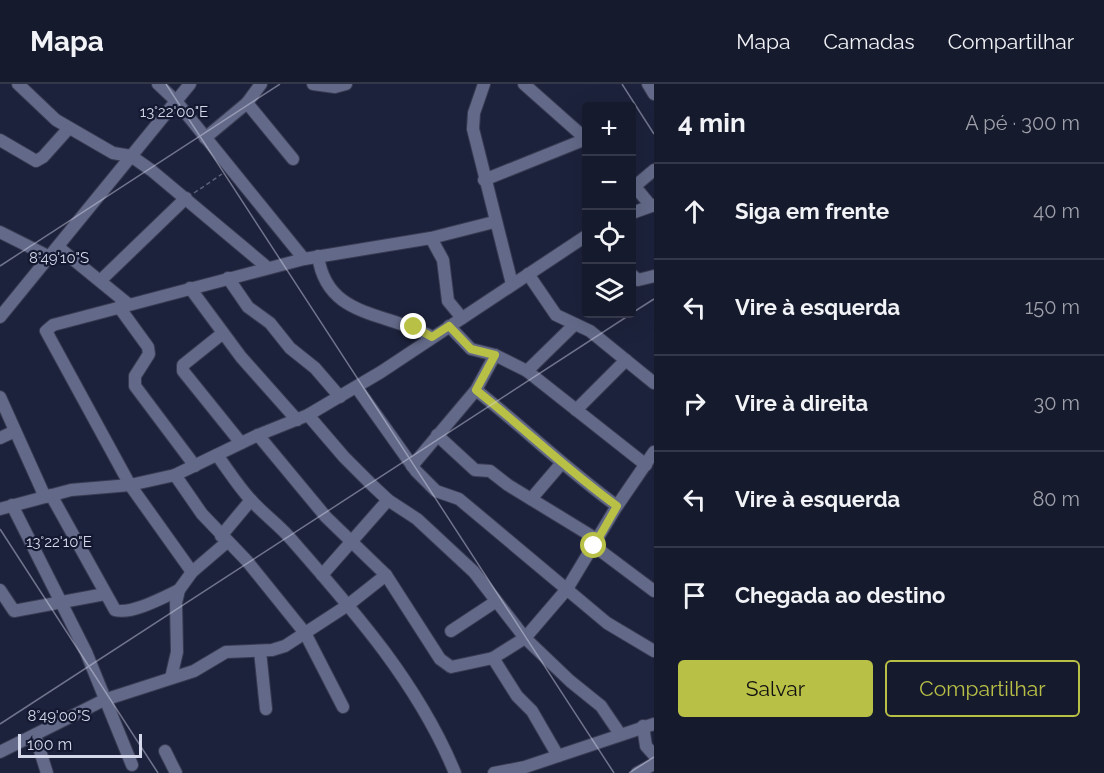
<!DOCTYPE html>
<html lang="pt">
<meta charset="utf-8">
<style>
body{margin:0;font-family:Raleway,sans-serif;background:#232739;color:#f1f3f6}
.controls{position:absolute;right:18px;top:18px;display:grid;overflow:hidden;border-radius:6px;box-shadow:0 6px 24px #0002}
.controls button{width:54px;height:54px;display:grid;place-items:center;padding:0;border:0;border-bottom:2px solid #353849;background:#161a2d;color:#f1f3f6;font:30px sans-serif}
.scale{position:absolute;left:18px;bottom:15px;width:124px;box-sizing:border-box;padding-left:6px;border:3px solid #d4d8ea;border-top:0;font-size:16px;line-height:21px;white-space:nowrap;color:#d4d8ea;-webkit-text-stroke:4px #141831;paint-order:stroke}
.stop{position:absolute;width:18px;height:18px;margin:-14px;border:4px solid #b9c046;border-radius:50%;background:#fff}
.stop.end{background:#b9c046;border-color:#fff;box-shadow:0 2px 6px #0008}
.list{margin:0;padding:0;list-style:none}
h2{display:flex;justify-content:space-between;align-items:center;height:78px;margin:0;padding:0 24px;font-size:26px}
h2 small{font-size:20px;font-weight:400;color:#9ea1aa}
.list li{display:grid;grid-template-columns:39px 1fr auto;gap:18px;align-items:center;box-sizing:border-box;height:96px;padding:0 24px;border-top:2px solid #353849}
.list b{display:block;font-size:22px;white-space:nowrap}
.list em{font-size:20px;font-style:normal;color:#9ea1aa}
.actions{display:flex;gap:12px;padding:18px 24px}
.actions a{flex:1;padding:14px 0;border:2px solid #b9c046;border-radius:6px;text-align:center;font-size:21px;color:#b9c046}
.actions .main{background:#b9c046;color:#111}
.icon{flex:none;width:33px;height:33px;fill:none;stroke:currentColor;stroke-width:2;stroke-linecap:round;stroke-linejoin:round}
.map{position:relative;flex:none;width:654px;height:689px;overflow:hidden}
header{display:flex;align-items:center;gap:36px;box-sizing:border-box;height:84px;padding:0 30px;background:#161a2d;border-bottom:2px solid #353849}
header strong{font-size:28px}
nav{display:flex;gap:33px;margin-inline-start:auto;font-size:21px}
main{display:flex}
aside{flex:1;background:#161a2d}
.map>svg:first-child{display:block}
</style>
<header>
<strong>Mapa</strong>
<nav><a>Mapa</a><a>Camadas</a><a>Compartilhar</a></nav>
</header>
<main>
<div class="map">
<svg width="654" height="689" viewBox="0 0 654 689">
<rect width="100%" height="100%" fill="#1d223c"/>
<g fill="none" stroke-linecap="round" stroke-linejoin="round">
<defs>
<g id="minor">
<path d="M18,0L56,36L113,69L131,72L151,86L268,184"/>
<path d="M158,0L176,17L304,175"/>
<path d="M313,0L335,3L346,0"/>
<path d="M484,0L474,29L473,45L512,200"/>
<path d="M524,0L586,55"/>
<path d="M648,0L654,10"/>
<path d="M247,19L293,75"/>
<path d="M205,54L247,19L261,0"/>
<path d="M0,56L36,77L43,73L69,44"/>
<path d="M484,96L586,55"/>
<path d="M632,99L651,122"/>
<path d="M635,102L654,86"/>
<path d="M632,129L654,121"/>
<path d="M0,148L50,173"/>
<path d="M431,154L443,176L448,217L462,234"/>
<path d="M58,163L128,220"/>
<path d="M318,172C327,235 386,227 432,253"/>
<path d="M528,190L556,231L590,247L654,299"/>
<path d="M632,191L638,196L654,192"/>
<path d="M228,194L248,223L270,239L290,264L315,284L340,313"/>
<path d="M101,196L186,114"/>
<path d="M190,204L241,273L297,336"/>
<path d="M119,223L148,263L149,270L135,292V302L195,382"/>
<path d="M0,233L190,0"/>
<path d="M449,242L471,265L495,271L527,287L646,381"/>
<path d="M223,249L183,281V287L241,359"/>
<path d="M527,287L574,241"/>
<path d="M357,304L416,387L436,407L459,415L607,539L654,567"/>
<path d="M476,306C524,344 567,386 617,422"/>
<path d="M0,313L45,413"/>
<path d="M576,326L626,276"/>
<path d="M308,331L344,373L372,401L388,416L417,435L474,488L525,554L570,597L601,622L620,650"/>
<path d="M258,351L326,433L386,491L440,575L451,583L493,574L525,554L567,505L617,422L654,368"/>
<path d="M437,351L475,386L490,387L508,401L598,456"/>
<path d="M0,354L15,347"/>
<path d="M217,371C228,386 238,402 250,415C262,429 278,440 290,454C354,527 418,599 455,689"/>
<path d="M412,382L476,306L495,271"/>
<path d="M175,391L202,430L247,477L305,549L343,623"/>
<path d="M51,411L115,526C131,531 164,513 179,506"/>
<path d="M531,415L561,380"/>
<path d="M12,421L86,568L132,681"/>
<path d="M0,425L71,406L130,401L175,391L258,351L308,331L381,288L586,152"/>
<path d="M221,452L251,416"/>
<path d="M594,462L654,507"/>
<path d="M192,488L130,401L46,247L53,241L304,175L431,154L494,138"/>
<path d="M322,491L388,416"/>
<path d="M0,506L14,527L105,510"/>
<path d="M451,547L495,518"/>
<path d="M260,567L266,625"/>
<path d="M493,574L517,612L532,627L558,672"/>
<path d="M171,594L177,568L176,519L179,506L192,488L227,458"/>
<path d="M643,642L646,662L654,671"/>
<path d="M35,651L47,689"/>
<path d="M165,667L176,689"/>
<path d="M0,668L104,616L194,587L226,568L272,566L285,562L348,521L386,491"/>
<path d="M494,689L525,683L654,640"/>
<path d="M637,689L654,680"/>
</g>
</defs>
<use href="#minor" stroke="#393b52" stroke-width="14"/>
<path stroke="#5d6179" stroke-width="1.5" stroke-dasharray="4.5 3" stroke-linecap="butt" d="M194,109L222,90"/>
<use href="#minor" stroke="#636a89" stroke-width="12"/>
</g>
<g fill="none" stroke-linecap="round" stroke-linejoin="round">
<path stroke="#b9c046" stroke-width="8" d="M414,243L432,253L449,242L471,265L495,271L476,306C524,344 567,386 617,422L594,462"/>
</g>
<path fill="none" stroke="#d4d8ea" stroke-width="1.5" stroke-opacity="0.45" d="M166,0L614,689M622,0L654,50M0,182L280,0M632,229L654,215M0,445L158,689M0,640L631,230M629,689L654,673"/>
<g font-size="15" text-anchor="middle" fill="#d4d8ea" stroke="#141831" stroke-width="4.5" stroke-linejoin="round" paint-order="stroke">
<text x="174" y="33">13°22'00"E</text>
<text x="59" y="179">8°49'10"S</text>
<text x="59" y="463">13°22'10"E</text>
<text x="59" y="637">8°49'00"S</text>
</g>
</svg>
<div class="controls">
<button>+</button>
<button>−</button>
<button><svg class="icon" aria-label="locate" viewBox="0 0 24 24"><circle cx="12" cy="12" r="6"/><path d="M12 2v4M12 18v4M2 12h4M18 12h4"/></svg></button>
<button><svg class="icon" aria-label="layers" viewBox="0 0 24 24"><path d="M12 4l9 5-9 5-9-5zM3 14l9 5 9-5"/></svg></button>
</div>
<div class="scale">100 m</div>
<div class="stop" style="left:594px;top:462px"></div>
<div class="stop end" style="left:414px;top:243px"></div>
</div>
<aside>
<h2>4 min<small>A pé · 300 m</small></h2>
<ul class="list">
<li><svg class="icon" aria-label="ahead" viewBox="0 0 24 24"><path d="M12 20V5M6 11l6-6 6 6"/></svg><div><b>Siga em frente</b></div><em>40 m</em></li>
<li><svg class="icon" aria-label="left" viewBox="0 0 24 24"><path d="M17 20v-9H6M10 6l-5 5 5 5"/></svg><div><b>Vire à esquerda</b></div><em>150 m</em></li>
<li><svg class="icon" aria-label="right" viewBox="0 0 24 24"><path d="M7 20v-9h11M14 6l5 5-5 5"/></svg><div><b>Vire à direita</b></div><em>30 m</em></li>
<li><svg class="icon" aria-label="left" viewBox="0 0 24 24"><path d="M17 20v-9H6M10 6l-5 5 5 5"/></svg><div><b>Vire à esquerda</b></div><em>80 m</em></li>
<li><svg class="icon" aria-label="arrive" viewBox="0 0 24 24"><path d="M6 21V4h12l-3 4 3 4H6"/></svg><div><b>Chegada ao destino</b></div></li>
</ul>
<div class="actions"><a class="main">Salvar</a><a>Compartilhar</a></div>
</aside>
</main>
